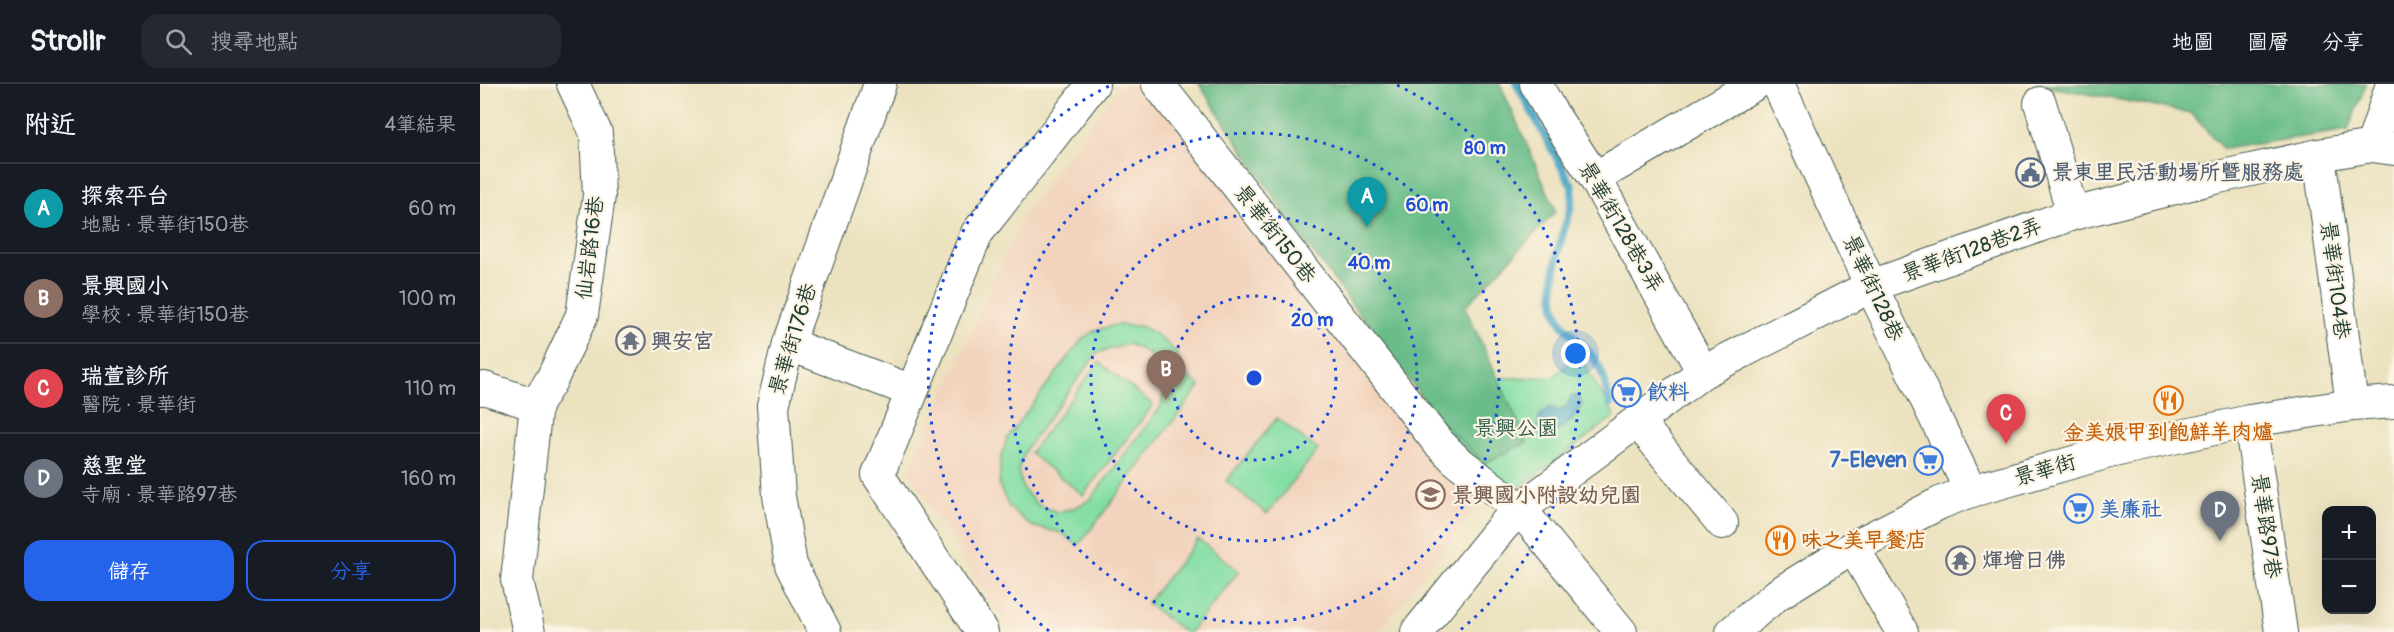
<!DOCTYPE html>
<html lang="zh-TW">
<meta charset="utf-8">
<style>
body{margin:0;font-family:Pangolin,"LXGW WenKai TC",sans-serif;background:#242831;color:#f1f3f6}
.controls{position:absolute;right:18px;bottom:18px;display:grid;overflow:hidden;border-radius:12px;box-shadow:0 6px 24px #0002}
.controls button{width:54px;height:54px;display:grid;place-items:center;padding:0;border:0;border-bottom:2px solid #363941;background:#171b24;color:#f1f3f6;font:30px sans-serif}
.you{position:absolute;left:1096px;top:270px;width:21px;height:21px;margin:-15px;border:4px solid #fff;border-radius:50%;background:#1a73e8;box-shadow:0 0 0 9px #1a73e833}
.badge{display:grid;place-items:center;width:39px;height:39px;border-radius:50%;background:#2563eb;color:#fff;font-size:20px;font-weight:700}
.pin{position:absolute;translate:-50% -50px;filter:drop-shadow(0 2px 3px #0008)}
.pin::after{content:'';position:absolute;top:32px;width:21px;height:18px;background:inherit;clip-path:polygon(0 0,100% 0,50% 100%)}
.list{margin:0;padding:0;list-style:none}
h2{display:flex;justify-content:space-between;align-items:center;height:78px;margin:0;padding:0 24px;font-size:26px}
h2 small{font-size:20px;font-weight:400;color:#9ea1a6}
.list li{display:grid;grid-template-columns:39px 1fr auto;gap:18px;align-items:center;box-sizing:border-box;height:90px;padding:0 24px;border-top:2px solid #363941}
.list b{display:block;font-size:22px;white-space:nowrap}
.list p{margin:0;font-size:20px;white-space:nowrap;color:#9ea1a6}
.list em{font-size:20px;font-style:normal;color:#9ea1a6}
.actions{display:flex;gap:12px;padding:18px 24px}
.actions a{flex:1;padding:14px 0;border:2px solid #2563eb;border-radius:18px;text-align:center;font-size:21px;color:#2563eb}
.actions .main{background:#2563eb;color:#fff}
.icon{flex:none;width:33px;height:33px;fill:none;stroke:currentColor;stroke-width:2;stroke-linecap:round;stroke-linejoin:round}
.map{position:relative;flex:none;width:1914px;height:548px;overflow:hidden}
header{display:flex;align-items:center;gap:36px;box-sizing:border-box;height:84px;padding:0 30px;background:#171b24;border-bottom:2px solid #363941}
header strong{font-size:28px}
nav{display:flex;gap:33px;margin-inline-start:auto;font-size:21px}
.search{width:420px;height:54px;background:#242831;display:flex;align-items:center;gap:15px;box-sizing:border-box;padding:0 21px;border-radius:18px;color:#9ea1a6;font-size:22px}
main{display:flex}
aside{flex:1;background:#171b24}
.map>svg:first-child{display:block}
</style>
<header>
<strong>Strollr</strong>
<div class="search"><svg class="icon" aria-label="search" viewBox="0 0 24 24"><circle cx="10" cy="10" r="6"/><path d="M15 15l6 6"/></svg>搜尋地點</div>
<nav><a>地圖</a><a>圖層</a><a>分享</a></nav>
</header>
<main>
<aside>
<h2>附近<small>4筆結果</small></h2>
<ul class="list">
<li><span class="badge" style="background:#0f9aa8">A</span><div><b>探索平台</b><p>地點 · 景華街150巷</p></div><em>60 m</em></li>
<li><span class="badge" style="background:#8d6e63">B</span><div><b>景興國小</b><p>學校 · 景華街150巷</p></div><em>100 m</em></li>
<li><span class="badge" style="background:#e0444e">C</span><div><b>瑞萱診所</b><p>醫院 · 景華街</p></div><em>110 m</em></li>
<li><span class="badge" style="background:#6b7280">D</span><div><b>慈聖堂</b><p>寺廟 · 景華路97巷</p></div><em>160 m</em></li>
</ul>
<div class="actions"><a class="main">儲存</a><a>分享</a></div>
</aside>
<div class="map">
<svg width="1914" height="548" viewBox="0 0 1914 548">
<rect width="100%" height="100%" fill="#fcf5e5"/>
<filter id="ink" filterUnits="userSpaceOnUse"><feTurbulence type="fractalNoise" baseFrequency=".0167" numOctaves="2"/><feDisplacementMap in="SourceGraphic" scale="12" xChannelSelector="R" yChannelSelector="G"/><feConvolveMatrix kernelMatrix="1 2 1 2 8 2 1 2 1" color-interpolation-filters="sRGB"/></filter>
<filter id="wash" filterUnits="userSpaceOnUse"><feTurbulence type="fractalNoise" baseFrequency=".008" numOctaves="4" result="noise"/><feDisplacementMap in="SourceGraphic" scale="24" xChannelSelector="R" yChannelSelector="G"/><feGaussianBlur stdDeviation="1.35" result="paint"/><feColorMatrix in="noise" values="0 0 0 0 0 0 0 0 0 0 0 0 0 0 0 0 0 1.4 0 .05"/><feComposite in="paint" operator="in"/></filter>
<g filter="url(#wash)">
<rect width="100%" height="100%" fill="#ece2c0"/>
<path fill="#f2d4be" d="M644,0H665L965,385L1000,418L899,548H531L429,388L541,135L637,5Z"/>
<g fill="#83dea4" stroke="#518e6c" stroke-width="1.5" fill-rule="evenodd">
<path d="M635,241L660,242L676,250L696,268L705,290L720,302L598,462L582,449L551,442L529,423L519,401L521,374L527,354L602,255L614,247ZM648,260C681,272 692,290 680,324L610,416L594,424L577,428L558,421L543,405L538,386L546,365L617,269Z"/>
<path d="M1098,270L1135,332L1032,409L956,338L1021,294L1073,293Z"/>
<path d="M619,278L673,321L603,411L550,369Z"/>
<path d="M797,334L838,366L787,430L746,397Z"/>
<path d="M718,455L759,487L710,548H704L667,519Z"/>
</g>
<g fill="#6abd8a" stroke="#447d5f" stroke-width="1.5">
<path d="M719,0H1020L1076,127L985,223L1047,358L1005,379L960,337L811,139Z"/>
<path d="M1554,0H1886L1868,46L1743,65L1711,29Z"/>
</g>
<path fill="#46a6c5" stroke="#32727c" stroke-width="1.5" d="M1098,311L1102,320C1096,336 1076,354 1058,350L1059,332L1070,323L1079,327L1087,322L1091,312Z"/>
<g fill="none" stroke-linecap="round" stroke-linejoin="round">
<path stroke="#46a6c5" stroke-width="8" d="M1037,0L1092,102C1094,121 1087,134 1082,152C1077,170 1072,197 1074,216C1077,248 1101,253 1115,276C1124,289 1126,305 1130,320"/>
</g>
</g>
<g filter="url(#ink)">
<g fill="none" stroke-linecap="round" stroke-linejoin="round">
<defs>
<g id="street">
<path d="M678,0L957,357L976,376L1040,425L1141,548"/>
<path d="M1056,0L1070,26L1115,94L1223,288"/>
<path d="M1298,0L1391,202L1483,391L1488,408"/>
<path d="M1560,19L1593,130"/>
<path d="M1892,62L1912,0"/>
<path d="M1839,71L1872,321"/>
<path d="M1115,94L1275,0"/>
<path d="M308,260L432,307"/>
<path d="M0,305L4,304L56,321"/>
<path d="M1770,337L1801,548"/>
<path d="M1158,338L1242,439"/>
<path d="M1373,463L1422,548"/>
<path d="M49,548L37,496L56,321L72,295L102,231L119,112L116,49L93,0"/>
<path d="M345,548L311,481L299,412L293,322L308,260L400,0"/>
<path d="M502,548L398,391L497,149L613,0"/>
<path d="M937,548L1023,442L1040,425L1223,288L1391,202L1593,130L1734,94L1839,71L1892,62L1914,65"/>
<path d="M1252,548L1298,510L1373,463L1460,419L1488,408L1629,368L1770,337L1872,321L1914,318"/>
</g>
</defs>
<use href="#street" stroke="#3e5649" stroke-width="34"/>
<use href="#street" stroke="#fff" stroke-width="32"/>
</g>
</g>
<g fill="none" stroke="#1d4ed8" stroke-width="3" stroke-dasharray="3 6">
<circle cx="774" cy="294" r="82"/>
<circle cx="774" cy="294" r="163"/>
<circle cx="774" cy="294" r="245"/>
<path d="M569 547A326 326 0 0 1 631 1M917 1A326 326 0 0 1 979 547"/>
</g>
<defs>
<symbol id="civic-ring" viewBox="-11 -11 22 22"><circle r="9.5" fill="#fcf5e5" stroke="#5c6f8a" stroke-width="1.5"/><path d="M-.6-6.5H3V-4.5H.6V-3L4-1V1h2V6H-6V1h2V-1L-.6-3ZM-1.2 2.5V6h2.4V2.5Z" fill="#5c6f8a"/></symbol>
<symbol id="temple-ring" viewBox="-11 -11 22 22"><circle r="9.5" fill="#fcf5e5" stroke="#6b7280" stroke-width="1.5"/><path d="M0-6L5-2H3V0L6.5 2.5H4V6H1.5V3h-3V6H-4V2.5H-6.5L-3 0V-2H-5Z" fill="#6b7280"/></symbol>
<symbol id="supermarket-ring" viewBox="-11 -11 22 22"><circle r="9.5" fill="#fcf5e5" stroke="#3f7fe0" stroke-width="1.5"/><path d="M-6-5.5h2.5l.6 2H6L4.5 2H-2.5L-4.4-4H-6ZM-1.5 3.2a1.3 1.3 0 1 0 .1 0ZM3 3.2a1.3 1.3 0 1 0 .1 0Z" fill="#3f7fe0"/></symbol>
<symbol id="restaurant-ring" viewBox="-11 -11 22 22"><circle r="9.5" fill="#fcf5e5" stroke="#e8710a" stroke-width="1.5"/><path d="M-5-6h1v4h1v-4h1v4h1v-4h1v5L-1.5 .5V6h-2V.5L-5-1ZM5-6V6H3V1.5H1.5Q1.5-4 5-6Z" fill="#e8710a"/></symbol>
<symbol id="school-ring" viewBox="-11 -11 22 22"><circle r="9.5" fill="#fcf5e5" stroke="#8d6e63" stroke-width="1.5"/><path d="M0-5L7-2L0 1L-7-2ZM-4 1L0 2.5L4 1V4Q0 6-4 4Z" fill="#8d6e63"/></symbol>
</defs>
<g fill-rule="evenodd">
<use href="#civic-ring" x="1534" y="72" width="33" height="33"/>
<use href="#temple-ring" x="134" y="240" width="33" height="33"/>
<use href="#supermarket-ring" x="1130" y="292" width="33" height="33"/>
<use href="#restaurant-ring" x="1672" y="300" width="33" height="33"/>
<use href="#supermarket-ring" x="1432" y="360" width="33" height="33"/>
<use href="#school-ring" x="934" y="394" width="33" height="33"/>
<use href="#supermarket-ring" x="1582" y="408" width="33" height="33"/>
<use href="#restaurant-ring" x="1284" y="440" width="33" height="33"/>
<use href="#temple-ring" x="1464" y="460" width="33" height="33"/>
</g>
<g text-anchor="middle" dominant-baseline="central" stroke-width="4.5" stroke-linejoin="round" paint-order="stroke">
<g font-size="21" font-weight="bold" fill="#4e5e75" stroke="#fcf5e5" text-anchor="start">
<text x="1572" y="88">景東里民活動場所暨服務處</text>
</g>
<g font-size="21" fill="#1f3d34" stroke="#fcf5e5">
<text transform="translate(1141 143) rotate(60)">景華街128巷3弄</text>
<text transform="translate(795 150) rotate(52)">景華街150巷</text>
<text transform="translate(110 164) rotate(-83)">仙岩路16巷</text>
<text transform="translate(1492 166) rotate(-20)">景華街128巷2弄</text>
<text transform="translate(1855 196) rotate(83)">景華街104巷</text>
<text transform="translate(1393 204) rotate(65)">景華街128巷</text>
<text transform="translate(313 255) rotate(-73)">景華街176巷</text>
<text transform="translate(1565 386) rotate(-16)">景華街</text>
<text transform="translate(1786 442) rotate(82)">景華路97巷</text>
</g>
<g font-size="21" font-weight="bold" fill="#5b616d" stroke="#fcf5e5" text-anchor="start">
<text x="171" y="257">興安宮</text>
<text x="1502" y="476">煇增日佛</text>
</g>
<g font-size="21" font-weight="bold" fill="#366cbe" stroke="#fcf5e5" text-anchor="start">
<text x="1167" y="308">飲料</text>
<text x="1427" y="376" text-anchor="end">7-Eleven</text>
<text x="1619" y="425">美廉社</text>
</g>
<g font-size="21" fill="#335d4a" stroke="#fcf5e5">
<text x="1036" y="344">景興公園</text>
</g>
<g font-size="21" font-weight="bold" fill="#c56008" stroke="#fcf5e5">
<text x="1688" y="348">金美娘甲到飽鮮羊肉爐</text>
<text x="1321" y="456" text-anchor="start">味之美早餐店</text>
</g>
<g font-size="21" font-weight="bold" fill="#785e54" stroke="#fcf5e5" text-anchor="start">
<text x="972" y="411">景興國小附設幼兒園</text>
</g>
</g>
<circle cx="774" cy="294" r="9" fill="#1d4ed8" stroke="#fcf5e5" stroke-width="3"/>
<g font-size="18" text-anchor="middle" font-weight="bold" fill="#1d4ed8" stroke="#fcf5e5" stroke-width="4.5" stroke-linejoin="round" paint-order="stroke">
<text x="1005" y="70">80 m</text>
<text x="947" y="127">60 m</text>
<text x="889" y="185">40 m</text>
<text x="832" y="242">20 m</text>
</g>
</svg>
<div class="controls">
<button>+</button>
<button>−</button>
</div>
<div class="you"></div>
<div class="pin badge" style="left:887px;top:143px;background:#0f9aa8">A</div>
<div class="pin badge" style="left:686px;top:316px;background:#8d6e63">B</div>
<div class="pin badge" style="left:1526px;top:360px;background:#e0444e">C</div>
<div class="pin badge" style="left:1740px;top:457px;background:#6b7280">D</div>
</div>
</main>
